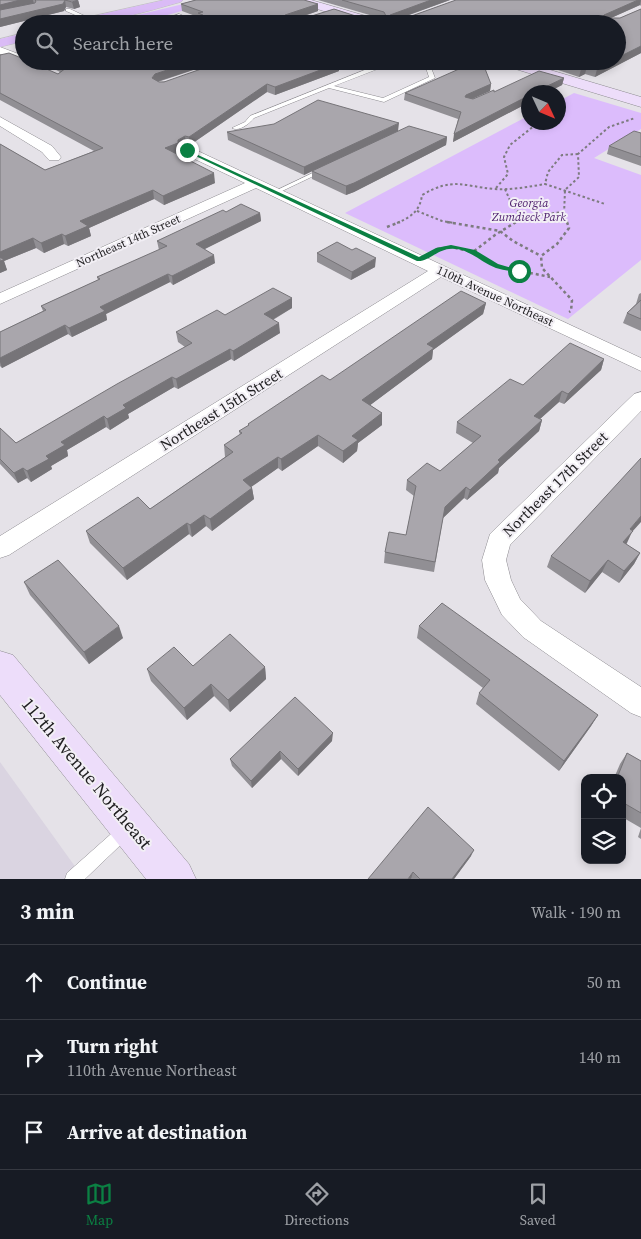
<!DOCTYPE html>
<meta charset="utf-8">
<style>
body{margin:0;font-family:"Source Serif 4",serif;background:#20242c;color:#f1f3f6}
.controls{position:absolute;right:15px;bottom:15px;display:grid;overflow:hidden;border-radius:10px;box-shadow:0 2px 8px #0003}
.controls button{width:45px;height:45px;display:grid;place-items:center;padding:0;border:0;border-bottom:1px solid #363941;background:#171b24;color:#f1f3f6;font:25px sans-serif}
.compass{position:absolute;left:521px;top:85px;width:45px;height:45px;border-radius:50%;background:#171b24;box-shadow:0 2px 8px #0003;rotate:134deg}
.stop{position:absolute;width:15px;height:15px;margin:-11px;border:4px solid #0b8043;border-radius:50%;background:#fff}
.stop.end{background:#0b8043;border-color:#fff;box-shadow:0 1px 5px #0008}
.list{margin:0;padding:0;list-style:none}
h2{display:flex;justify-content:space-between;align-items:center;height:65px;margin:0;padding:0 20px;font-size:21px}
h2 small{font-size:16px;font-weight:400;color:#9ea1a6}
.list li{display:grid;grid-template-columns:32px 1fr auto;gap:15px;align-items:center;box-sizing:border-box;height:75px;padding:0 20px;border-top:1px solid #363941}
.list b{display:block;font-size:19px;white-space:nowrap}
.list p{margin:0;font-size:16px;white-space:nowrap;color:#9ea1a6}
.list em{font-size:16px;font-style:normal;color:#9ea1a6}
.icon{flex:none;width:28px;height:28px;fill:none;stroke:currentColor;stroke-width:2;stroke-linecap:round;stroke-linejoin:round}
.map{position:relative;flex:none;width:641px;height:879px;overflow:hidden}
.search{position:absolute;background:#171b24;box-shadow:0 2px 8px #0003;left:15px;right:15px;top:15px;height:55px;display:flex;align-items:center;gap:12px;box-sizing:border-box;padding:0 18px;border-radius:28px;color:#9ea1a6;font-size:19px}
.sheet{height:290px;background:#171b24}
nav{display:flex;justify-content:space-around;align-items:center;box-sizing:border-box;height:70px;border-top:1px solid #363941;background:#171b24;font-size:14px;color:#9ea1a6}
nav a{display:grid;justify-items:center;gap:2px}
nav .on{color:#0b8043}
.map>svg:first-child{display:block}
</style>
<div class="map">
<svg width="641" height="879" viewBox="0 0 641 879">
<rect width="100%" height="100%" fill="#e5e2e8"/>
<path fill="#dad4e1" d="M0,762L84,879H0Z"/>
<g fill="#dcbcfc">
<path d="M200,0L213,2L136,24H100Z"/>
<path d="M574,93L641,113V129L594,158L641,175V260L568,319L345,213L528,116V122H558L559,101Z"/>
</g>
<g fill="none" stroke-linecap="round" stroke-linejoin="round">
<defs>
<g id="lane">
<path d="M66,9H70L87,17L84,23H80L82,18L66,11Z"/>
<path d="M387,61H436L430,65L435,78L384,102L329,88L254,118C249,124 239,132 232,128L245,122L250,116ZM388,65H425L429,77L383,98L334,86Z"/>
<path d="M321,169L326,170L278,193L273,192Z"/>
<path d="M125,823L130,826L133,831L130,836L85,879H65L67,873L120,826Z"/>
</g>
<g id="street">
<path d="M179,14L203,24H188L179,20L167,24H151Z"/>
<path d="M0,47L24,56V61H28L20,62L0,54Z"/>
<path d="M0,117L52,146L61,157L59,160H49L42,152L0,126Z"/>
<path d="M187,146L641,358V371L441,277L9,555L0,558V536L428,271L256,188L0,304V293L245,183L182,153L180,150Z"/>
<path d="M641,392V411L510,545L506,560L511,580L520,599L541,621L641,687V717L631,713L523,637L502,615L485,580L482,560L490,534L634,394Z"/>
</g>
<g id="secondary">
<path d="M293,0H311L383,21L385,24H365L295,2Z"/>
<path d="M497,61H520L641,97V107L499,64Z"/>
<path d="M0,651L13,655L189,864L196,879H146L0,695Z"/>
</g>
<g id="primary">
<path d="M164,0H183L181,2C144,12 108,24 69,24L71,21Z"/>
<path d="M24,33V41L0,47V39Z"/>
</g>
</defs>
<use href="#lane" stroke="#8d8b90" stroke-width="1"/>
<use href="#street" stroke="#8d8b90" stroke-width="1"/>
<use href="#secondary" stroke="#8d8b90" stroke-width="1"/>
<use href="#primary" stroke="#c0c0c1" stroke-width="1"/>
<g stroke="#7d7b7f" stroke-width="2" stroke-dasharray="2.5 2.5" stroke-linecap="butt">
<path d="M558,110L562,108"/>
<path d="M578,154L562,155L548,172L545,184L605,204"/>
<path d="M496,188L508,174L504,157L510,145L539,122"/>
<path d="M505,189L512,205L523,217"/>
<path d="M417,211L442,221L454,223"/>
<path d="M397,223C411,217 420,211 422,195C453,177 462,186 494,189C511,190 528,187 545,184"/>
<path d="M513,223L537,215L564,212"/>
<path d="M567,223L564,215L565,190L579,177L578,154L609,127L635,118"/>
</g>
<g stroke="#7d7b7f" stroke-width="2.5" stroke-dasharray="3 3" stroke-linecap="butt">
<path d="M447,222L500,231L513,241L541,256"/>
<path d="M516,222L495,235L473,252L496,266L550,277"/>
<path d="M567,222L569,228L557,244L541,256L542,268L572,300L571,311L569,312"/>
<path d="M387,227L400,222"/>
<path d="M437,249L451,247L473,252"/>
</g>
<use href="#lane" fill="#fff" fill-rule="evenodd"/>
<use href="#street" fill="#fff" fill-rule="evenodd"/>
<use href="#secondary" fill="#edddfa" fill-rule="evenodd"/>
<use href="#primary" fill="#dabbf6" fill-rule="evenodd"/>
</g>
<g fill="#918f94">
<path d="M0,0H78L80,7L74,9L66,7L64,11L0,27Z"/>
<path d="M195,0H304L318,4V11L296,19H302L334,9L365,19L380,18L318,0H450L401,18H406L456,0H641V6L640,5L611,18H620L641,9V53L595,77L585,74L579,77L555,69L556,65L543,61H617V24H158L183,17L198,18V17L182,11L181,4Z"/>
<path d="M0,55L58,74L60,72L39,61H220L158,82H159L339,63V71L275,95L267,92L190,145L186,144L179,148V152L176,153L215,183L164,205L154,199L89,228L91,236L68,246L64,244L44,253L36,248L4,261L7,270L0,273V144L45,170L94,151L0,100Z"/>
<path d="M564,78L562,85L453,142L458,119L404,100L405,93L491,84L490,91L472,99L494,92Z"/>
<path d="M398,131L447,137L446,145L354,192L346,195L312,179V171L304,175L228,140L227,132Z"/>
<path d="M641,133V166L607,154L609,146Z"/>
<path d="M226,212L260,213L261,221L204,249L215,263L173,285L170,282L106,314L107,320L72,337L68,334L2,368L0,366V332L43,311L41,306L98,280L97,277L159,250L157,241Z"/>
<path d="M352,250L375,267L351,280L317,262V253Z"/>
<path d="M641,293V331L623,323L627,313L636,304L639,294Z"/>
<path d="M292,298V308L273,320L280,333L234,361L231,359L178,389L174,387L128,414L129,418L110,430L106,427L67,450L68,456L51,466L52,469L31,482L27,478L18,483L0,464V428L16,443L185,347L178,342L176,332L225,315Z"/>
<path d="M486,303L483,314L433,350L432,359L370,405L382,413V425L358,443L357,451L343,463L318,446L282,471L278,468L251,487L252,488L254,499L212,531L206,526L192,537L189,534L127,580L90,543L86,531L150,509L225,457L224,445L240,435L239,431L248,426V424L330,380Z"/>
<path d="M604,359L601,370L564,404L559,402L540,419L542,420L539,431L499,468L498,473L467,500L464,498L443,518L434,572L384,563L385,552L406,535L414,496L406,490L407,480L440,471L473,443L456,433L457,422L523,385Z"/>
<path d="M627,543L626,544L640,553L634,564L619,583L602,572L585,593L547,567L551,556Z"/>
<path d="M24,582L123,638L89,664L30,595Z"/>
<path d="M419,626L598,715L591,726L559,771L476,704L479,693L483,688L417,638Z"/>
<path d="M193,666L265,667L266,679L230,712L214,696L187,720L151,681L147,669Z"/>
<path d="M332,741L298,776L281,759L252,788L232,766L230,759Z"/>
<path d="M627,753L641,761V839L638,837L641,828L622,817V778H614L620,764Z"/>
<path d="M471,856L454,879H368Z"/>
</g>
<g fill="#767478">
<path d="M20,0H33L34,4L0,12V5Z"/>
<path d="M65,0L66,7L64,11L0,27V19Z"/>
<path d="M78,0L80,7L74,9L72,2Z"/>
<path d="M431,0H450L389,22V17L390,15Z"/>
<path d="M638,0H641L640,5L602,22L604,15Z"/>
<path d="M318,4V11L285,22L284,17L285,15Z"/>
<path d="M641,46V53L595,77L597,69L612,61H617V58Z"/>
<path d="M195,61H220L156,82L152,78L155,74Z"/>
<path d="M339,63V71L275,95V87Z"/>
<path d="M587,66L585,74L579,77L581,69Z"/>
<path d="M564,78L562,85L548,92H535Z"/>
<path d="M267,84V92L190,145L189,137Z"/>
<path d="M491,84L490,91L465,102L464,105L466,95Z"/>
<path d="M528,96V103L453,142L454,134Z"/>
<path d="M399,123L398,131L304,175V167Z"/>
<path d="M185,136L186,144L179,148V152L167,157L165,148Z"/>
<path d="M447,137L446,145L354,192L346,195V186Z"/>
<path d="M214,173L215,183L164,205L163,196Z"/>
<path d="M153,190L154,199L89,228L91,236L68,246L65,236L80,221Z"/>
<path d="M260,213L261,221L197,253L196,244Z"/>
<path d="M62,234L64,244L44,253L41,243Z"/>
<path d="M33,238L36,248L4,261L7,270L0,273V252Z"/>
<path d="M214,255L215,263L173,285L172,276Z"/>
<path d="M376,258L375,267L351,280L352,272Z"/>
<path d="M168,274L170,282L106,314L107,320L72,337L69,328L100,307Z"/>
<path d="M292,298V308L265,324L264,314Z"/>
<path d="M486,303L483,314L433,350L432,359L361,412L362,400L427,344Z"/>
<path d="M279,323L280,333L234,361L233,351Z"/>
<path d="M65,325L68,334L2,368L0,362V358Z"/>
<path d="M230,349L231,359L178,389L176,379Z"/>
<path d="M604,359L601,370L564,404L568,394Z"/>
<path d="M172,377L174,387L128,414L129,418L110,430L107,419L123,405Z"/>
<path d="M562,391L559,402L531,427L534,416Z"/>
<path d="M382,413V425L358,443L357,451L343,463V451L352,436Z"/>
<path d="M104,416L106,427L67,450L68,456L51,466L52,469L31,482L27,471L61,442Z"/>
<path d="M542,420L539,431L499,468L498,473L467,500L470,490L498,460Z"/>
<path d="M318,435V446L282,471L281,459Z"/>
<path d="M278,457V468L244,492L243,480Z"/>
<path d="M23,468L27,478L18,483L14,473Z"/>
<path d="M466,487L464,498L443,518L445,507Z"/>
<path d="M252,488L254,499L212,531L210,519Z"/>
<path d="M204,515L206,526L192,537L190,525Z"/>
<path d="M641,516V522L632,532L627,543L618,554L630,529Z"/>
<path d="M187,523L189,534L127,580L123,568Z"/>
<path d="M640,553L634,564L619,583L624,571Z"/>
<path d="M608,560L602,572L585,593L590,581Z"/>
<path d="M119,626L123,638L89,664L84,652Z"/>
<path d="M265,667L266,679L230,712L228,700Z"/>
<path d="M211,684L214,696L187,720L184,708Z"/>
<path d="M598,715L591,726L559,771L564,761Z"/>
<path d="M333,733L332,741L298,776V769Z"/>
<path d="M280,751L281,759L252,788L251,781Z"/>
<path d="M474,850L471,856L454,879H452Z"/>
<path d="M413,872L411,879H408Z"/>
</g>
<g fill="#a9a6ac" stroke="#767478">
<path d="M0,0H20L0,5Z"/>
<path d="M35,0H78L72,2L65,0L63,4L0,19V10L35,3L36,1Z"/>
<path d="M196,0H304L318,4L285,15L284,17L286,19H302L334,9L365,19L387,18L384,12L342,0H431L390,15L389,17L406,18L456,0H638L604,15L603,18H620L641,9V46L617,58V24H158L183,17L204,18L203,15L198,13L203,12L181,4Z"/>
<path d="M9,53L24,59V61H28L58,74L66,68L52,61H195L155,74L152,78L159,82H164L224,61H334L339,63L275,87L267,84L189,137L185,136L178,140V143L165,148L214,173L163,196L153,190L80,221L88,226L65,236L62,234L41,243L33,238L0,252V144L45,170L103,148L0,93V55Z"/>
<path d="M477,61H482L491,84L466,95L465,97L473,99L494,90V92L539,71L564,78L535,92H528V96L454,134L461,112L405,93Z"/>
<path d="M557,61H612L597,69L587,66L581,69L557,62Z"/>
<path d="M318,100L399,123L304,167L227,132L274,124Z"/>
<path d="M409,126L447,137L354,183L346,186L312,171Z"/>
<path d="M634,131L641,133V157L609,146Z"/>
<path d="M241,204L260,213L196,244L214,255L172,276L168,274L100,307L105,311L69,328L65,325L0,358V332L46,310L41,306L100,279L97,277L167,246L157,241L223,210L226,212Z"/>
<path d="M337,242L352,250L356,248L376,258L352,272L317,253Z"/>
<path d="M0,257L4,260L0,261Z"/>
<path d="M273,288L292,298L264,314L279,323L233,351L230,349L176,379L172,377L123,405L126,408L107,419L104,416L61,442L65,445L46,456L49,459L27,471L23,468L14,473L0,459V428L16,443L117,384L192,343L176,332L217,310L225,315Z"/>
<path d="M461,291L486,303L427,344L434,348L362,400L382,413L352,436L358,440L343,451L318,435L281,459L278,457L243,480L252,488L210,519L204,515L190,525L187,523L123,568L86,531L138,497L150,509L233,452L224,445L242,433L239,431L249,425L248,424L322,375L330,380Z"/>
<path d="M641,300V319L627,313Z"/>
<path d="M570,343L604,359L568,394L562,391L534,416L542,420L498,460L500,462L470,490L466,487L445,507L435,562L385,552L389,532L406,535L416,486L407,480L427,463L440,471L481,436L457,422L510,379L523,385Z"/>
<path d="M641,458V516L630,529L633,531L623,542L640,553L624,571L608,560L590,581L551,556Z"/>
<path d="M58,560L119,626L84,652L24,582Z"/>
<path d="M442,603L598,715L564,761L479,693L490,680L419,626Z"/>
<path d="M230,634L265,667L228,700L211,684L184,708L147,669L174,647L193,666Z"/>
<path d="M295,697L333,733L298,769L280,751L251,781L230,759Z"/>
<path d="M627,753L641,761V813L622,802V778H617Z"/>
<path d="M428,807L474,850L452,879H420L413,872L408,879H368Z"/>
</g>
<path fill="#0b8043" d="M185,149L419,257L436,248L451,245L475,250L498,264L522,271L519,273C511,271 503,270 496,268C480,262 468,247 449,249C437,250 428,262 417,261L185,151Z"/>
<g text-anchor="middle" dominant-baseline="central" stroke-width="4" stroke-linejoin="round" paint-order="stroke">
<g font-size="12" font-style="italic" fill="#491a6a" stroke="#f2eff5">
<text x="529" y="203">Georgia<tspan x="529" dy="14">Zumdieck Park</tspan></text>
</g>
<g font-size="12" fill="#1f1e20" stroke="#f2eff5">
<text transform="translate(128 241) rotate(-24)">Northeast 14th Street</text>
<text transform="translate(495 296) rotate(25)">110th Avenue Northeast</text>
</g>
<g font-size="15" fill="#1f1e20" stroke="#f2eff5">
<text transform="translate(221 409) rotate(-32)">Northeast 15th Street</text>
<text transform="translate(555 484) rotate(-45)">Northeast 17th Street</text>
</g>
<g font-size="18" fill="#1f1e20" stroke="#f2eff5">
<text transform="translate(87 773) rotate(50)">112th Avenue Northeast</text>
</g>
</g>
</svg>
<div class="controls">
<button><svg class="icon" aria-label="locate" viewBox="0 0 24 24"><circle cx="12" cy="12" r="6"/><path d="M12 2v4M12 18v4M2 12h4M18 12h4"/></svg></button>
<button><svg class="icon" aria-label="layers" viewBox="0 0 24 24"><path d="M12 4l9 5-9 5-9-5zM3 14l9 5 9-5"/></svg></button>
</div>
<svg class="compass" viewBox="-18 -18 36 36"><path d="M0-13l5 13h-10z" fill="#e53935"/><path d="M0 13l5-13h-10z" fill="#9ea1a6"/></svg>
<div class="stop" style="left:519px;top:271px"></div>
<div class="stop end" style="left:187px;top:150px"></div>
<div class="search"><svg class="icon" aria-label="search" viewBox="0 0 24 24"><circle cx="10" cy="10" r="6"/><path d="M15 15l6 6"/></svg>Search here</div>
</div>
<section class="sheet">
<h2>3 min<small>Walk · 190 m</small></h2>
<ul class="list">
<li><svg class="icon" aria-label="ahead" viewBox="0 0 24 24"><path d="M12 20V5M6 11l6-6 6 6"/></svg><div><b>Continue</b></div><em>50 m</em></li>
<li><svg class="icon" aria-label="right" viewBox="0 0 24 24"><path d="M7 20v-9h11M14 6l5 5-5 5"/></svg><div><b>Turn right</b><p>110th Avenue Northeast</p></div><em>140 m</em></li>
<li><svg class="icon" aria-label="arrive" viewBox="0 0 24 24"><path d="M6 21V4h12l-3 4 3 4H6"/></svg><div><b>Arrive at destination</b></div></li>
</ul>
</section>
<nav>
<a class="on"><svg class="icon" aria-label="map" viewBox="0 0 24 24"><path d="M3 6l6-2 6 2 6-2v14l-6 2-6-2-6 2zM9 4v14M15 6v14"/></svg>Map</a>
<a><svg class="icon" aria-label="directions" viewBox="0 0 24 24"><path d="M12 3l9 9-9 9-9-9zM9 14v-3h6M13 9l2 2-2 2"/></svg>Directions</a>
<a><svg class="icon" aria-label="saved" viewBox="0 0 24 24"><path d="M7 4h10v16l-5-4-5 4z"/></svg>Saved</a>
</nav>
